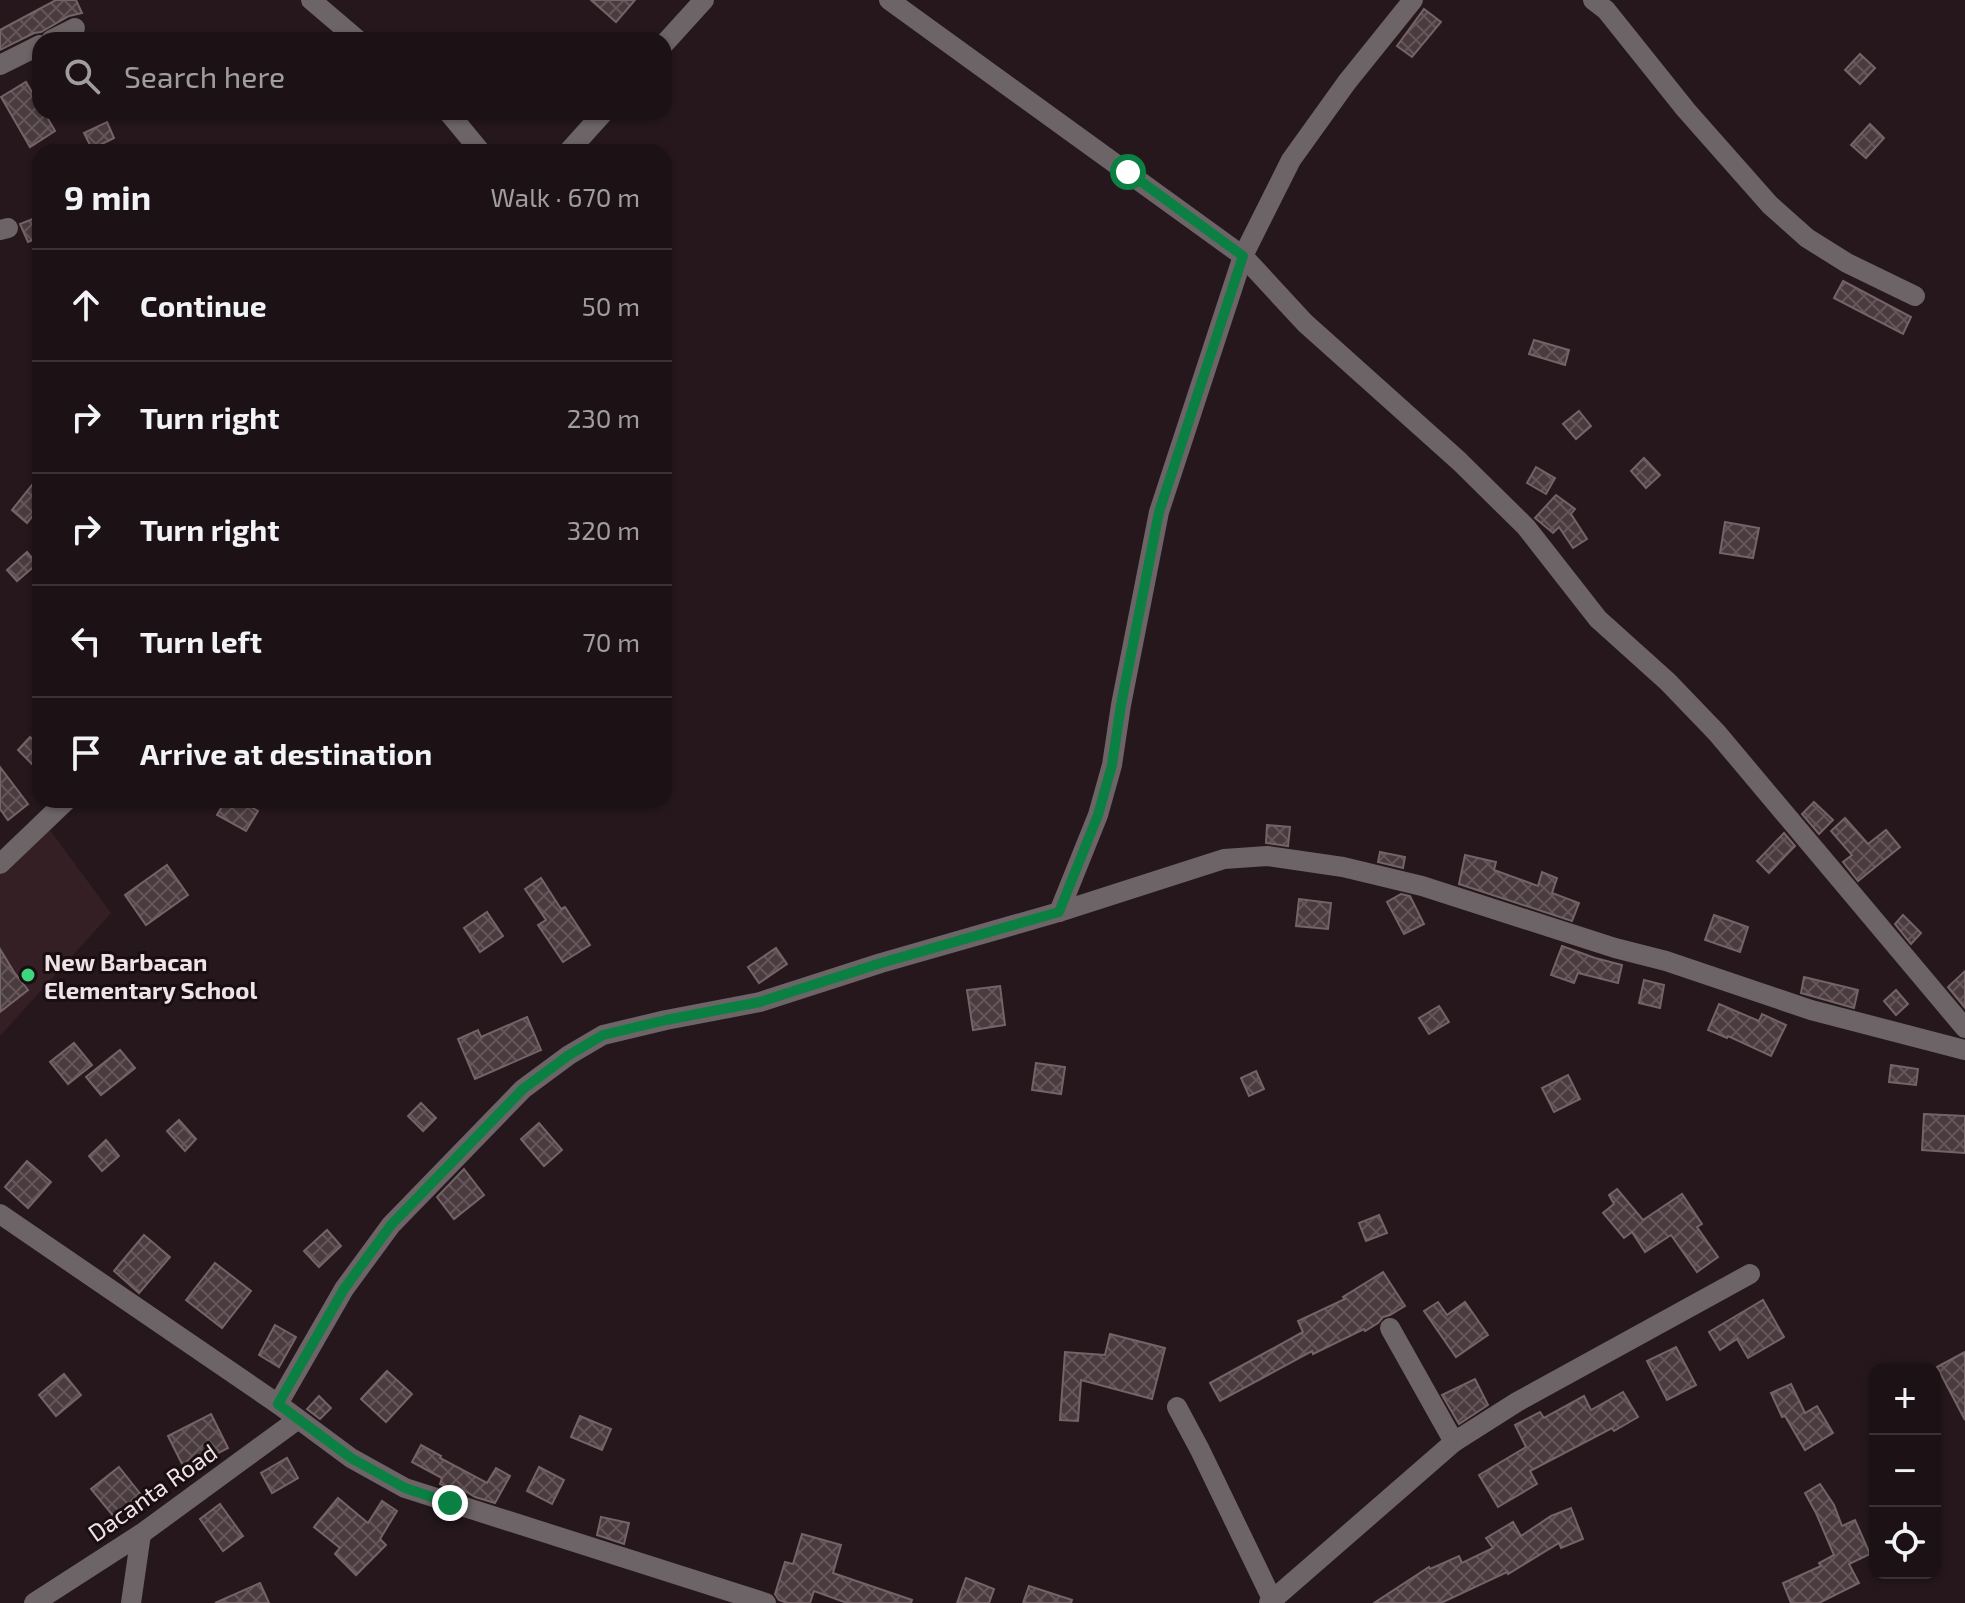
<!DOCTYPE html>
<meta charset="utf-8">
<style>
body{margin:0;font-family:"Exo 2",sans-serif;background:#291f22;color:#f1f3f6}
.controls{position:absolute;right:24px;bottom:24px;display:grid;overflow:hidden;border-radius:16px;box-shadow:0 2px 6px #0004}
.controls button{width:72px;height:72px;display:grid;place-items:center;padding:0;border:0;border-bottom:2px solid #3a3134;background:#1c1114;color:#f1f3f6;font:40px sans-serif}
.stop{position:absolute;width:24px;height:24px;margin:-18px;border:6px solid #0b8043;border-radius:50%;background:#fff}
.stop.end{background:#0b8043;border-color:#fff;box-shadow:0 2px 8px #0008}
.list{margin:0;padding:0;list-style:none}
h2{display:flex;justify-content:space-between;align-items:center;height:104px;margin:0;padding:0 32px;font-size:34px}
h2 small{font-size:26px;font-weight:400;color:#a09da0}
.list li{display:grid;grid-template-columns:52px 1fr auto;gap:24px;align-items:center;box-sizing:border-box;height:112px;padding:0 32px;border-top:2px solid #3a3134}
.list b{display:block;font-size:30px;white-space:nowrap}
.list em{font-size:26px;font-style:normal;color:#a09da0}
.icon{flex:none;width:44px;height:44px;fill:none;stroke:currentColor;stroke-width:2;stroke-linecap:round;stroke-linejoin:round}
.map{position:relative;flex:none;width:1965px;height:1603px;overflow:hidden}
.search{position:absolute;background:#1c1114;box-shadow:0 2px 6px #0004;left:32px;top:32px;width:640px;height:88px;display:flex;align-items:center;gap:20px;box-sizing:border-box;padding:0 28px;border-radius:24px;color:#a09da0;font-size:30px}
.panel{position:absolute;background:#1c1114;box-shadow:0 2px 6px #0004;left:32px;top:144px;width:640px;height:664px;border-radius:24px}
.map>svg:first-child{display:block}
</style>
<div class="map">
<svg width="1965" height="1603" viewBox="0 0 1965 1603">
<defs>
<pattern id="building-cross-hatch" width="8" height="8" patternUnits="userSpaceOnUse" patternTransform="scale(2)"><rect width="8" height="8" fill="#4a3b3e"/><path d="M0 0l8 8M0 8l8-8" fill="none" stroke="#64575a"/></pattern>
</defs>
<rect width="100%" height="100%" fill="#25171b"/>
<path fill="#331f24" d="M44,822L111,913L0,1036V868Z"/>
<g fill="url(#building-cross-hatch)" stroke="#746367" stroke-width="2">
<path d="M56,0H76L82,13L69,16L41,32L34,33L0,50V30Z"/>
<path d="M591,0H635L616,22Z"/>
<path d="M1424,9L1441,22L1412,57L1397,46Z"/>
<path d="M1860,54L1875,68L1860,84L1845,70Z"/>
<path d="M26,82L40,106V112H44L55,131L30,147L1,97Z"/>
<path d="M107,122L114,138L92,149L84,133Z"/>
<path d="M1870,124L1884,138L1866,158L1851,145Z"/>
<path d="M40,216V237L28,242L20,224Z"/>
<path d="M1843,281L1911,317L1903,334L1834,298Z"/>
<path d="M1534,340L1569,350L1565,365L1529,354Z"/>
<path d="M1579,411L1591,426L1576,439L1563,424Z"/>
<path d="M1644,458L1660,475L1646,488L1631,471Z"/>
<path d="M1536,467L1555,478L1546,494L1527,483Z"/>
<path d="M40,475V507L27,523L12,510Z"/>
<path d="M1556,495L1575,509L1571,514L1587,539L1573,548L1559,527L1553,533L1535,518Z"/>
<path d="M1725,522L1759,528L1753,558L1720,553Z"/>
<path d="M27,552L37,564L17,581L7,570Z"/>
<path d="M30,737L40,747V756L32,764L18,750Z"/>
<path d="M0,767L28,804L8,820L0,809Z"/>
<path d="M226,800H239L258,811L246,831L217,815Z"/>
<path d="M1814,802L1833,820L1819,834L1802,814Z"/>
<path d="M1845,818L1868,844L1886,830L1900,847L1858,881L1843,862L1852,855L1831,831Z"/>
<path d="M1267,825L1290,827L1288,846L1266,843Z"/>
<path d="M1784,833L1795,846L1769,873L1757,861Z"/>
<path d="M1380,852L1405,857L1403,868L1378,862Z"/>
<path d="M1465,855L1496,862L1494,870L1538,886L1542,872L1557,878L1552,893L1579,903L1572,921L1459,884Z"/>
<path d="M167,865L188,895L146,925L125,895Z"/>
<path d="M541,878L561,909L565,907L590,945L563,962L538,925L546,920L525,889Z"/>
<path d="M1401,894L1410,896L1424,924L1404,934L1387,902Z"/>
<path d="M1299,899L1331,903L1328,929L1296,926Z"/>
<path d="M487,912L503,936L480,952L464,928Z"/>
<path d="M1714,915L1748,927L1740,952L1705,940Z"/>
<path d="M1903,915L1921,933L1911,944L1895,924Z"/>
<path d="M1562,946L1595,958L1622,965L1618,983L1578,973L1574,983L1551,975Z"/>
<path d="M776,948L787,964L759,983L748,967Z"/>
<path d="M0,949L14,972L28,990L0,1012Z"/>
<path d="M1965,971V1008L1948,987Z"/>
<path d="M1804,977L1858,990L1854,1008L1801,993Z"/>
<path d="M1644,980L1664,985L1660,1008L1639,1003Z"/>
<path d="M1000,986L1005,1025L973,1030L967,990Z"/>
<path d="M1896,990L1908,1004L1896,1015L1884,1001Z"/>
<path d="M1719,1004L1759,1021L1762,1014L1786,1025L1771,1056L1728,1036L1727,1038L1708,1030Z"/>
<path d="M1439,1006L1449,1022L1429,1034L1419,1018Z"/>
<path d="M527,1017L541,1050L475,1079L458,1039L478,1030L481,1037Z"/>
<path d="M74,1043L92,1065L68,1084L50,1062Z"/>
<path d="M120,1050L135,1068L101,1095L86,1077Z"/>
<path d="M1036,1063L1065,1067L1061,1094L1032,1090Z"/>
<path d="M1891,1065L1918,1069L1916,1085L1889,1082Z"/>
<path d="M1256,1071L1264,1089L1249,1096L1241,1078Z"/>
<path d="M1568,1075L1580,1099L1554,1112L1542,1088Z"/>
<path d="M421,1103L436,1118L423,1131L408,1116Z"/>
<path d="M1924,1114L1965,1116V1153L1922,1150Z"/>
<path d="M179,1120L196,1139L185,1151L167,1131Z"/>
<path d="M539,1123L562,1150L544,1166L521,1139Z"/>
<path d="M106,1140L119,1156L102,1171L89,1156Z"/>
<path d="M27,1161L51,1182L28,1208L5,1187Z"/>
<path d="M464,1169L484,1195L454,1219L437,1197Z"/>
<path d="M1617,1189L1643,1220L1682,1194L1702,1224L1697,1227L1718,1257L1697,1272L1671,1235L1645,1252L1632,1232L1624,1238L1603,1213L1614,1204L1609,1195Z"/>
<path d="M1379,1215L1387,1233L1366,1241L1359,1223Z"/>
<path d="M327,1230L341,1246L319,1267L304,1251Z"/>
<path d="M144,1235L170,1257L139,1293L114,1271Z"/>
<path d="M215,1263L251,1291L222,1328L186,1300Z"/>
<path d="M1383,1272L1405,1306L1390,1315L1383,1317L1378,1323L1365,1331L1364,1329L1313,1354L1312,1351L1220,1401L1210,1383L1303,1332L1298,1321L1345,1299L1343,1297Z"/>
<path d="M1763,1300L1784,1337L1748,1358L1737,1339L1720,1350L1709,1332Z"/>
<path d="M1438,1302L1447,1315L1465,1302L1488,1335L1456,1357L1424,1311Z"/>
<path d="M275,1325L296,1337L279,1367L259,1355Z"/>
<path d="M1110,1334L1165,1348L1152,1399L1081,1380L1078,1421L1060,1420L1065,1352L1105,1355Z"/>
<path d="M1676,1347L1696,1385L1667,1400L1647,1361Z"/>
<path d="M1965,1352V1420L1937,1367Z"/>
<path d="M387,1371L412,1394L386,1422L361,1399Z"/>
<path d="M64,1374L81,1395L56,1416L39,1395Z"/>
<path d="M1475,1379L1488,1405L1459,1424L1442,1395Z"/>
<path d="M1791,1384L1805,1413L1817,1406L1833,1433L1805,1450L1785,1416L1782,1417L1771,1393Z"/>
<path d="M1623,1392L1638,1417L1614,1431L1612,1428L1530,1471L1537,1484L1498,1507L1479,1475L1526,1447L1515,1425L1540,1412L1544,1418L1584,1396L1591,1410Z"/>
<path d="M319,1396L331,1408L320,1419L307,1409Z"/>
<path d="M211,1414L228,1448L185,1470L168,1436Z"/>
<path d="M580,1416L611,1429L602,1450L571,1437Z"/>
<path d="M421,1445L441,1456L440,1458L487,1483L496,1468L510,1476L495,1503L475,1497L458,1487L456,1491L449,1488L440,1484L442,1478L412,1462Z"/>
<path d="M287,1458L298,1478L272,1493L261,1473Z"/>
<path d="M119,1467L142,1496L115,1518L91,1489Z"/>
<path d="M539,1467L564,1480L552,1504L527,1491Z"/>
<path d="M1820,1484L1834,1505L1842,1526L1855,1520L1870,1554L1849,1564L1859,1583L1819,1603H1791L1783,1583L1821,1566L1819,1563L1834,1555L1816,1513L1805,1493Z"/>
<path d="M338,1498L368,1523L382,1501L397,1511L380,1539L386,1545L356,1575L335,1554L340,1548L314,1527Z"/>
<path d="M220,1504L243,1536L223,1551L200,1519Z"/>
<path d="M1571,1508L1583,1539L1561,1548L1559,1543L1508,1574L1507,1572L1441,1603H1374L1429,1567L1430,1569L1459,1556L1462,1563L1493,1548L1486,1538L1513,1522L1521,1536L1551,1516Z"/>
<path d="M601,1517L629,1523L624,1544L597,1535Z"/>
<path d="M802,1534L841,1545L833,1573L912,1600L911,1603H847L814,1591L810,1603H787L779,1600L775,1594L785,1562L793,1564Z"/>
<path d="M966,1578L994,1589L989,1603H957Z"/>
<path d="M260,1583L269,1603H215Z"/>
<path d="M1029,1586L1072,1600L1071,1603H1023Z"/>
</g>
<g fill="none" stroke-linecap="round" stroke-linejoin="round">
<g stroke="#6c6466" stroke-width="20">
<path d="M311,0L358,40"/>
<path d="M889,0L1243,256L1305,323L1459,461L1526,527L1598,619L1668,682L1717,733L1965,1028"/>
<path d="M1593,0L1606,10L1686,110L1770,205L1807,238L1847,263L1915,296"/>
<path d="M51,40L75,28"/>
<path d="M664,44L704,0"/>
<path d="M0,65L40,45"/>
<path d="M448,112L481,152"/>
<path d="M568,152L604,112"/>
<path d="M0,230L8,228"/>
<path d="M0,864L67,800"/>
<path d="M1059,912L1098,815L1112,765L1121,705L1159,512L1243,256L1291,160L1347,82L1413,0"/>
<path d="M1390,1328L1454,1442"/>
<path d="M278,1404L344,1289L391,1225L523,1089L569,1055L603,1035L666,1020L760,1002L881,963L1059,912L1224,859L1267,856L1343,867L1422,886L1615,948L1666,961L1811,1010L1965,1050"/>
<path d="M1177,1407L1200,1450L1272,1599"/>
<path d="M34,1603L141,1534L297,1420"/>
<path d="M131,1603L141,1534"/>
<path d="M1269,1603L1454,1442L1517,1402L1750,1274"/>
</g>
<path stroke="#6c6466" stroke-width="20" d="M0,1214L278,1404L351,1458L405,1488L766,1603"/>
</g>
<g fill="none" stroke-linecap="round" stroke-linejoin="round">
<path stroke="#0b8043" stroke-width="10" d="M450,1503L405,1488L351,1458L278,1404L344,1289L391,1225L523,1089L569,1055L603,1035L666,1020L760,1002L881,963L1059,912L1098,815L1112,765L1121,705L1159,512L1243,256L1128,172"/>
</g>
<circle fill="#3dd77e" stroke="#1b0e12" stroke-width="3" cx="28" cy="975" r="8"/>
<g text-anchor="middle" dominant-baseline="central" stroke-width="6" stroke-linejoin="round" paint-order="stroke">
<g font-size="24" font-weight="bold" fill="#eee4e6" stroke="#1b0e12" text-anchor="start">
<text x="44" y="961">New Barbacan<tspan x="44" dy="28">Elementary School</tspan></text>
</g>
<g font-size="24" fill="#eee4e6" stroke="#1b0e12">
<text transform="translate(152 1492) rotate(-35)">Dacanta Road</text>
</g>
</g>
</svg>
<div class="controls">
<button>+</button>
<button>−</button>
<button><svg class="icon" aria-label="locate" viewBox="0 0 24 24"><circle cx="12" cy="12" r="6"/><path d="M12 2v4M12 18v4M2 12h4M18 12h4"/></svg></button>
</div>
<div class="stop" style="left:1128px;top:172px"></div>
<div class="stop end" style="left:450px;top:1503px"></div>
<div class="search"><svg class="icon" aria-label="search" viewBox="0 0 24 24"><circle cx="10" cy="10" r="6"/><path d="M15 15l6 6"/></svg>Search here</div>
<section class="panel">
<h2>9 min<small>Walk · 670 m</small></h2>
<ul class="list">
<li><svg class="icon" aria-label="ahead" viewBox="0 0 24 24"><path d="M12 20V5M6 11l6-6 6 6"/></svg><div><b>Continue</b></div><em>50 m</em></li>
<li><svg class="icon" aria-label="right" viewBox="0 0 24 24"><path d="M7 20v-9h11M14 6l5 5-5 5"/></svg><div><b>Turn right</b></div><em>230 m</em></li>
<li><svg class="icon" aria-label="right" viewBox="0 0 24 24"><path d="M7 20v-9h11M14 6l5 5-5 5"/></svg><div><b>Turn right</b></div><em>320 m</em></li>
<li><svg class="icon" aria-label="left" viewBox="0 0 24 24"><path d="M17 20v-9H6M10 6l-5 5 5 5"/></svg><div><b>Turn left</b></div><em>70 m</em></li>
<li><svg class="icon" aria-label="arrive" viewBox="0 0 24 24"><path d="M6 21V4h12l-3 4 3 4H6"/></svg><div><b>Arrive at destination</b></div></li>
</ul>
</section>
</div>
